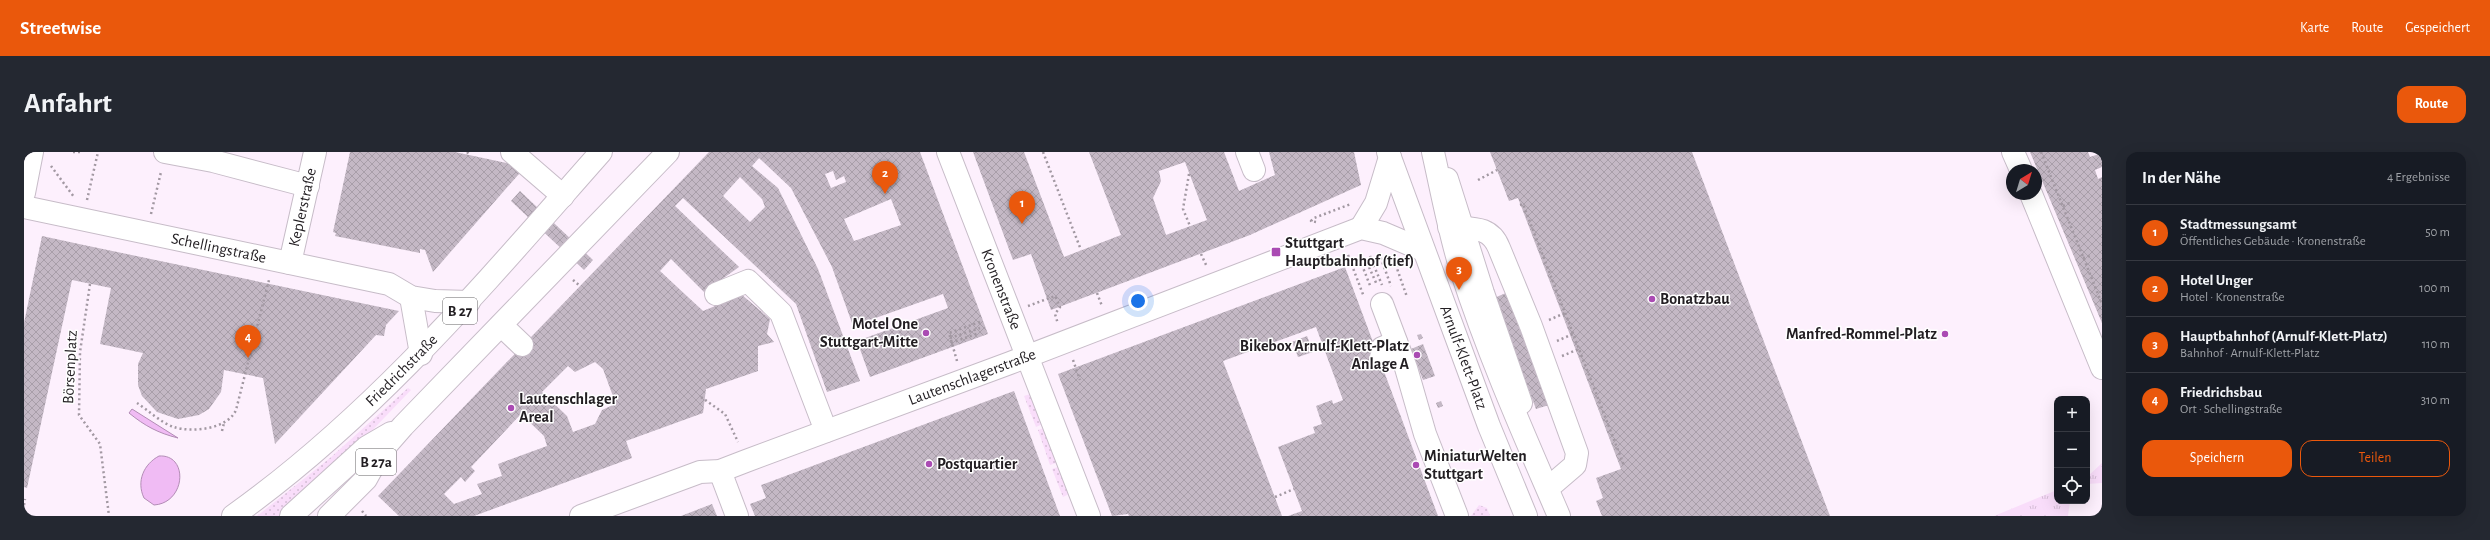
<!DOCTYPE html>
<html lang="de">
<meta charset="utf-8">
<style>
body{margin:0;font-family:"Alegreya Sans",sans-serif;background:#242831;color:#f1f3f6}
.controls{position:absolute;right:12px;bottom:12px;display:grid;overflow:hidden;border-radius:8px;box-shadow:0 4px 16px #0002}
.controls button{width:36px;height:36px;display:grid;place-items:center;padding:0;border:0;border-bottom:1px solid #363941;background:#171b24;color:#f1f3f6;font:20px sans-serif}
.compass{position:absolute;left:1982px;top:12px;width:36px;height:36px;border-radius:50%;background:#171b24;box-shadow:0 4px 16px #0002;rotate:38deg}
.you{position:absolute;left:1114px;top:149px;width:14px;height:14px;margin:-10px;border:3px solid #fff;border-radius:50%;background:#1a73e8;box-shadow:0 0 0 6px #1a73e833}
.badge{display:grid;place-items:center;width:26px;height:26px;border-radius:50%;background:#ea580c;color:#fff;font-size:13px;font-weight:700}
.pin{position:absolute;translate:-50% -33px;filter:drop-shadow(0 1px 2px #0008)}
.pin::after{content:'';position:absolute;top:21px;width:14px;height:12px;background:inherit;clip-path:polygon(0 0,100% 0,50% 100%)}
.list{margin:0;padding:0;list-style:none}
h2{display:flex;justify-content:space-between;align-items:center;height:52px;margin:0;padding:0 16px;font-size:17px}
h2 small{font-size:13px;font-weight:400;color:#9ea1a6}
.list li{display:grid;grid-template-columns:26px 1fr auto;gap:12px;align-items:center;box-sizing:border-box;height:56px;padding:0 16px;border-top:1px solid #363941}
.list b{display:block;font-size:15px;white-space:nowrap}
.list p{margin:0;font-size:13px;white-space:nowrap;color:#9ea1a6}
.list em{font-size:13px;font-style:normal;color:#9ea1a6}
.actions{display:flex;gap:8px;padding:12px 16px}
.actions a{flex:1;padding:9px 0;border:1px solid #ea580c;border-radius:12px;text-align:center;font-size:14px;color:#ea580c}
.actions .main{background:#ea580c;color:#fff}
.icon{flex:none;width:22px;height:22px;fill:none;stroke:currentColor;stroke-width:2;stroke-linecap:round;stroke-linejoin:round}
.map{position:relative;flex:none;width:2078px;height:364px;overflow:hidden;border-radius:12px}
header{display:flex;align-items:center;gap:24px;box-sizing:border-box;height:56px;padding:0 20px;background:#ea580c;color:#fff}
header strong{font-size:19px}
nav{display:flex;gap:22px;margin-inline-start:auto;font-size:14px}
.intro{display:flex;align-items:center;justify-content:space-between;box-sizing:border-box;height:96px;padding:0 24px}
h1{margin:0;font-size:28px}
.button{padding:10px 18px;border-radius:12px;background:#ea580c;color:#fff;font-size:14px;font-weight:700}
main{display:flex;gap:24px;padding:0 24px}
aside{flex:1;background:#171b24;border-radius:12px;box-shadow:0 4px 16px #0002}
.map>svg:first-child{display:block}
</style>
<header>
<strong>Streetwise</strong>
<nav><a>Karte</a><a>Route</a><a>Gespeichert</a></nav>
</header>
<div class="intro"><h1>Anfahrt</h1><a class="button">Route</a></div>
<main>
<div class="map">
<svg width="2078" height="364" viewBox="0 0 2078 364">
<defs>
<pattern id="grass-dots" width="8" height="8" patternUnits="userSpaceOnUse"><rect width="8" height="8" fill="#f9ddfa"/><path d="M2 2h.1M6 6h.1" fill="none" stroke="#d5bdd6" stroke-width="1.8" stroke-linecap="round"/></pattern>
<pattern id="park-tufts" width="24" height="20" patternUnits="userSpaceOnUse"><rect width="24" height="20" fill="#f9ddfa"/><path d="M3 7l-1-3M5 7V3M7 7l1-3M15 17l-1-3M17 17v-4M19 17l1-3" fill="none" stroke="#d5bdd6"/></pattern>
<pattern id="building-cross-hatch" width="8" height="8" patternUnits="userSpaceOnUse"><rect width="8" height="8" fill="#c4b8c5"/><path d="M0 0l8 8M0 8l8-8" fill="none" stroke="#a89ea9"/></pattern>
</defs>
<rect width="100%" height="100%" fill="#fdf0fd"/>
<g fill="url(#grass-dots)">
<path d="M384,236L387,238L336,291L256,364H233L306,306Z"/>
<path d="M1009,241L1021,271L1012,275L1000,244Z"/>
<path d="M1023,275L1035,310L1026,313L1014,278Z"/>
<path d="M1037,314L1047,341L1039,345L1028,317Z"/>
<path d="M1455,353L1463,356L1466,364H1447Z"/>
</g>
<g fill="url(#park-tufts)">
<path d="M2078,311V331L2063,332V325Z"/>
<path d="M2033,338V349H2046L2044,364H1970Z"/>
</g>
<g fill="#f0bbf4" stroke="#b28cb5">
<path d="M108,257L154,286C134,281 121,274 105,261Z"/>
<path d="M135,304C165,302 162,351 130,353L120,346C112,329 120,312 135,304Z"/>
</g>
<g fill="url(#building-cross-hatch)" fill-rule="evenodd">
<path d="M326,0H431L501,15L409,120L401,98L396,97V101L311,84L312,81L309,80Z"/>
<path d="M685,0H896L964,182L846,225L833,189L924,156L919,142L829,174L808,115L767,36L735,6L728,14L754,36L794,117L836,229L803,240L772,152L659,46L651,54L715,115L680,140L647,107L636,119L679,159L718,143L746,167L743,182L750,190L734,194V219L682,237L679,261L602,289L608,306L450,364H375L354,344ZM809,19L812,28L820,24L822,30L807,36L801,22ZM716,25L738,47L741,55L726,70L699,44ZM867,47L877,73L830,89L820,67ZM571,210L579,217L590,247L587,249L589,253L578,258L571,272L549,280L543,264L518,240L544,214L551,220ZM497,262L520,284L523,294L474,312L478,324L453,332L458,342L430,352L420,342L437,325L441,330L451,319L447,315Z"/>
<path d="M949,0H1000L1040,105L1097,83L1065,0H1200L1215,39L1251,23L1245,0H1330L1337,33L1226,83L1027,158L1007,102L989,108ZM1161,10L1183,68L1142,83L1129,46L1137,29L1135,19Z"/>
<path d="M1466,0H1668L1806,364H1578L1572,349L1579,346L1572,326L1597,317L1494,46L1485,49Z"/>
<path d="M2006,0H2064L2066,5L2078,1V15L2071,18L2074,27L2078,25V171Z"/>
<path d="M496,39L569,108L560,118L487,49Z"/>
<path d="M18,84L55,92L375,159L362,173L360,184L352,183L251,292L239,226L200,218L197,240L185,257L175,263L154,267L133,260L118,244L114,233V212L119,201L76,192L87,136L48,128L3,336L0,335V171Z"/>
<path d="M1321,115L1414,364H1264L1278,359L1254,295L1291,281L1289,275L1298,272L1292,254L1308,248L1309,252L1319,248L1292,175L1199,209L1258,364H1105L1104,362L1088,364L1034,222Z"/>
<path d="M1482,141L1525,253L1512,257L1470,146Z"/>
<path d="M1397,182L1399,186L1395,188L1393,183Z"/>
<path d="M1283,184L1289,200L1274,205L1268,190Z"/>
<path d="M1399,192L1411,224L1399,228L1387,197Z"/>
<path d="M990,239L1036,364H731L726,352L742,346L737,333Z"/>
<path d="M1417,249L1419,254L1414,256L1412,251Z"/>
<path d="M688,352L693,364H657Z"/>
</g>
<g fill="none" stroke-linecap="round" stroke-linejoin="round">
<defs>
<g id="minor">
<path d="M141,0L189,9L284,34"/>
<path d="M488,0L539,44"/>
<path id="s1" d="M924,0L1065,364"/>
<path d="M1223,0L1230,18"/>
<path d="M1989,0L1997,18"/>
<path d="M1423,27L1459,141L1497,251"/>
<path d="M0,41L8,0"/>
<path d="M2007,42L2078,216"/>
<path id="s2" d="M0,55L365,132L387,145L411,149L445,150"/>
<path d="M1425,75C1447,77 1466,73 1475,96L1507,174L1553,301L1551,313L1530,331"/>
<path d="M1337,76L1352,51L1366,5"/>
<path id="s3" d="M266,111L291,0"/>
<path d="M692,142L724,129L757,161L802,279"/>
<path d="M387,145L397,202"/>
<path d="M1358,152L1382,216L1401,282L1433,364"/>
<path d="M477,173L498,193"/>
<path d="M1357,205L1361,204L1358,196L1372,190"/>
<path d="M696,319L713,364"/>
<path id="s4" d="M557,364L676,320L696,319L722,309L986,211L1337,76L1359,81L1399,98"/>
</g>
<g id="major">
<path id="s5" d="M1364,0L1465,274L1502,364"/>
<path d="M1409,0C1418,40 1425,79 1437,118C1464,202 1500,283 1535,364"/>
<path id="s6" d="M209,364C351,263 462,130 577,0"/>
<path d="M267,364L343,295L367,281"/>
<path d="M305,364L342,327L358,298L379,274L644,0"/>
</g>
</defs>
<use href="#minor" stroke="#c7bcc8" stroke-width="24"/>
<use href="#major" stroke="#c7bcc8" stroke-width="24"/>
<g stroke="#a298a2" stroke-width="2.5" stroke-dasharray="2 3" stroke-linecap="butt">
<path d="M49,0H58"/>
<path d="M443,0L446,3"/>
<path d="M1019,0L1057,98"/>
<path d="M2017,0L2078,152"/>
<path d="M27,14L50,45"/>
<path d="M1165,22L1159,57L1166,74"/>
<path d="M1454,28L1473,18"/>
<path d="M63,48L74,0"/>
<path d="M1496,53L1499,52L1599,311L1595,312"/>
<path d="M2039,54L2048,50"/>
<path d="M127,62L137,20"/>
<path d="M1292,70L1287,69L1290,66L1327,52"/>
<path d="M1355,101L1367,134"/>
<path d="M1177,102L1183,115"/>
<path d="M1324,103L1340,145"/>
<path d="M1346,104L1358,133"/>
<path d="M1341,106L1353,133"/>
<path d="M2059,106L2068,103"/>
<path d="M1336,108L1347,136"/>
<path d="M1370,108L1383,145"/>
<path d="M549,128L556,134"/>
<path d="M66,132L56,200L55,263L76,292L85,364"/>
<path d="M1073,141L1078,154"/>
<path d="M1004,154L1031,144L1036,155L1031,162L1034,172"/>
<path d="M1525,168L1541,161"/>
<path d="M926,186L956,176"/>
<path d="M1533,189L1549,182"/>
<path d="M927,191L955,181"/>
<path d="M1538,204L1555,197"/>
<path d="M1049,208L1056,228"/>
<path d="M933,209L925,181L956,170"/>
<path d="M677,245L701,262L714,290"/>
<path d="M113,251C124,258 137,271 150,275C168,281 204,277 212,258L245,128"/>
<path d="M198,279L200,271"/>
<path d="M1251,345L1270,337"/>
<path d="M0,353L1,347"/>
<path d="M338,359L342,364"/>
</g>
<use href="#minor" stroke="#fff" stroke-width="22"/>
<use href="#major" stroke="#fff" stroke-width="22"/>
</g>
<g fill="#aa4bb3" stroke="#fff" stroke-width="1.5">
<rect x="1247" y="95" width="10" height="10" rx="2"/>
<circle cx="1628" cy="147" r="4"/>
<circle cx="902" cy="181" r="4"/>
<circle cx="1921" cy="182" r="4"/>
<circle cx="1393" cy="203" r="4"/>
<circle cx="487" cy="256" r="4"/>
<circle cx="905" cy="312" r="4"/>
<circle cx="1392" cy="313" r="4"/>
</g>
<g text-anchor="middle" dominant-baseline="central" stroke-width="3" stroke-linejoin="round" paint-order="stroke">
<g fill="#fff" stroke="#646264" stroke-width="1">
<rect x="419" y="146" width="34" height="26" rx="3"/>
<rect x="332" y="297" width="40" height="26" rx="3"/>
</g>
<g font-size="15" font-weight="bold" fill="#221e22">
<text x="436" y="159">B 27</text>
<text x="352" y="310">B 27a</text>
</g>
<g font-size="16" fill="#221e22" stroke="#fff">
<text stroke="none"><textPath href="#s3" startOffset="57">Keplerstraße</textPath></text>
<text stroke="none"><textPath href="#s2" startOffset="199">Schellingstraße</textPath></text>
<text stroke="none"><textPath href="#s1" startOffset="147">Kronenstraße</textPath></text>
<text stroke="none"><textPath href="#s5" startOffset="219">Arnulf-Klett-Platz</textPath></text>
<text transform="translate(46 215) rotate(-87)">Börsenplatz</text>
<text stroke="none"><textPath href="#s6" startOffset="223">Friedrichstraße</textPath></text>
<text stroke="none"><textPath href="#s4" startOffset="416">Lautenschlagerstraße</textPath></text>
</g>
<g font-size="16" font-weight="bold" fill="#221e22" stroke="#fff" text-anchor="start">
<text x="1261" y="91">Stuttgart<tspan x="1261" dy="18">Hauptbahnhof (tief)</tspan></text>
<text x="1636" y="147">Bonatzbau</text>
<text x="894" y="172" text-anchor="end">Motel One<tspan x="894" dy="18">Stuttgart-Mitte</tspan></text>
<text x="1913" y="182" text-anchor="end">Manfred-Rommel-Platz</text>
<text x="1385" y="194" text-anchor="end">Bikebox Arnulf-Klett-Platz<tspan x="1385" dy="18">Anlage A</tspan></text>
<text x="495" y="247">Lautenschlager<tspan x="495" dy="18">Areal</tspan></text>
<text x="1400" y="304">MiniaturWelten<tspan x="1400" dy="18">Stuttgart</tspan></text>
<text x="913" y="312">Postquartier</text>
</g>
</g>
</svg>
<div class="controls">
<button>+</button>
<button>−</button>
<button><svg class="icon" aria-label="locate" viewBox="0 0 24 24"><circle cx="12" cy="12" r="6"/><path d="M12 2v4M12 18v4M2 12h4M18 12h4"/></svg></button>
</div>
<svg class="compass" viewBox="-18 -18 36 36"><path d="M0-13l5 13h-10z" fill="#e53935"/><path d="M0 13l5-13h-10z" fill="#9ea1a6"/></svg>
<div class="you"></div>
<div class="pin badge" style="left:998px;top:72px">1</div>
<div class="pin badge" style="left:861px;top:42px">2</div>
<div class="pin badge" style="left:1435px;top:138px">3</div>
<div class="pin badge" style="left:224px;top:206px">4</div>
</div>
<aside>
<h2>In der Nähe<small>4 Ergebnisse</small></h2>
<ul class="list">
<li><span class="badge">1</span><div><b>Stadtmessungsamt</b><p>Öffentliches Gebäude · Kronenstraße</p></div><em>50 m</em></li>
<li><span class="badge">2</span><div><b>Hotel Unger</b><p>Hotel · Kronenstraße</p></div><em>100 m</em></li>
<li><span class="badge">3</span><div><b>Hauptbahnhof (Arnulf-Klett-Platz)</b><p>Bahnhof · Arnulf-Klett-Platz</p></div><em>110 m</em></li>
<li><span class="badge">4</span><div><b>Friedrichsbau</b><p>Ort · Schellingstraße</p></div><em>310 m</em></li>
</ul>
<div class="actions"><a class="main">Speichern</a><a>Teilen</a></div>
</aside>
</main>
